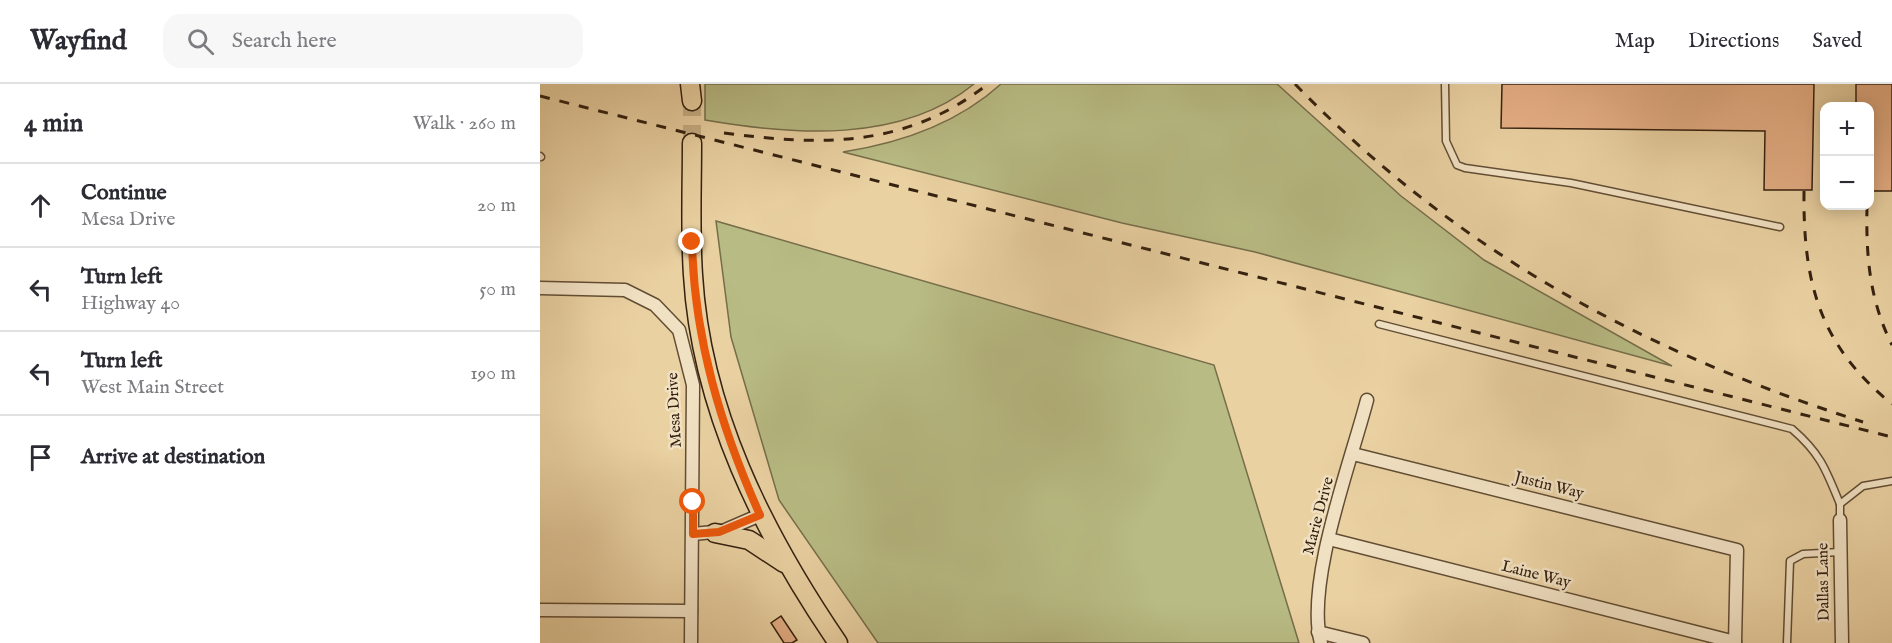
<!DOCTYPE html>
<meta charset="utf-8">
<style>
body{margin:0;font-family:"IM FELL English",serif;background:#f7f7f7;color:#2b2b33}
.controls{position:absolute;right:18px;top:18px;display:grid;overflow:hidden;border-radius:12px;box-shadow:0 3px 15px #0003}
.controls button{width:54px;height:54px;display:grid;place-items:center;padding:0;border:0;border-bottom:2px solid #e1e1e2;background:#fff;color:#2b2b33;font:30px sans-serif}
.stop{position:absolute;width:18px;height:18px;margin:-14px;border:4px solid #ea580c;border-radius:50%;background:#fff}
.stop.end{background:#ea580c;border-color:#fff;box-shadow:0 2px 6px #0008}
.list{margin:0;padding:0;list-style:none}
h2{display:flex;justify-content:space-between;align-items:center;height:78px;margin:0;padding:0 24px;font-size:26px}
h2 small{font-size:20px;font-weight:400;color:#7c7c81}
.list li{display:grid;grid-template-columns:39px 1fr auto;gap:18px;align-items:center;box-sizing:border-box;height:84px;padding:0 24px;border-top:2px solid #e1e1e2}
.list b{display:block;font-size:22px;white-space:nowrap}
.list p{margin:0;font-size:20px;white-space:nowrap;color:#7c7c81}
.list em{font-size:20px;font-style:normal;color:#7c7c81}
.icon{flex:none;width:33px;height:33px;fill:none;stroke:currentColor;stroke-width:2;stroke-linecap:round;stroke-linejoin:round}
.map{position:relative;flex:none;width:1352px;height:559px;overflow:hidden}
header{display:flex;align-items:center;gap:36px;box-sizing:border-box;height:84px;padding:0 30px;background:#fff;border-bottom:2px solid #e1e1e2}
header strong{font-size:28px}
nav{display:flex;gap:33px;margin-inline-start:auto;font-size:21px}
.search{width:420px;height:54px;background:#f7f7f7;display:flex;align-items:center;gap:15px;box-sizing:border-box;padding:0 21px;border-radius:18px;color:#7c7c81;font-size:22px}
main{display:flex}
aside{flex:1;background:#fff}
.map>svg:first-child{display:block}
</style>
<header>
<strong>Wayfind</strong>
<div class="search"><svg class="icon" aria-label="search" viewBox="0 0 24 24"><circle cx="10" cy="10" r="6"/><path d="M15 15l6 6"/></svg>Search here</div>
<nav><a>Map</a><a>Directions</a><a>Saved</a></nav>
</header>
<main>
<aside>
<h2>4 min<small>Walk · 260 m</small></h2>
<ul class="list">
<li><svg class="icon" aria-label="ahead" viewBox="0 0 24 24"><path d="M12 20V5M6 11l6-6 6 6"/></svg><div><b>Continue</b><p>Mesa Drive</p></div><em>20 m</em></li>
<li><svg class="icon" aria-label="left" viewBox="0 0 24 24"><path d="M17 20v-9H6M10 6l-5 5 5 5"/></svg><div><b>Turn left</b><p>Highway 40</p></div><em>50 m</em></li>
<li><svg class="icon" aria-label="left" viewBox="0 0 24 24"><path d="M17 20v-9H6M10 6l-5 5 5 5"/></svg><div><b>Turn left</b><p>West Main Street</p></div><em>190 m</em></li>
<li><svg class="icon" aria-label="arrive" viewBox="0 0 24 24"><path d="M6 21V4h12l-3 4 3 4H6"/></svg><div><b>Arrive at destination</b></div></li>
</ul>
</aside>
<div class="map">
<svg width="1352" height="559" viewBox="0 0 1352 559">
<rect width="100%" height="100%" fill="#ead1a2"/>
<filter id="stains"><feTurbulence type="fractalNoise" baseFrequency=".00333" numOctaves="4"/><feColorMatrix values="0 0 0 0 .2 0 0 0 0 .09 0 0 0 0 .02 0 0 0 .5 -.17"/></filter>
<radialGradient id="worn" r=".72"><stop offset=".6" stop-color="#630" stop-opacity="0"/><stop offset="1" stop-color="#630" stop-opacity=".3"/></radialGradient>
<g fill="#b8bb84" stroke="#766e4a" stroke-width="1.5">
<path d="M165,0H434C361,60 252,51 165,36Z"/>
<path d="M461,0H737L861,112L944,176L1132,282L715,168L582,139L303,68C361,59 417,40 461,0Z"/>
<path d="M176,137L674,281L759,559H338L239,416L191,253Z"/>
</g>
<g fill="#e6af86" stroke="#352110" stroke-width="1.5">
<path d="M962,0H1274L1272,106H1224L1225,47L961,44Z"/>
<path d="M1316,0H1352V107H1329V22H1316Z"/>
<path d="M241,532L257,556L252,559H244L231,539Z"/>
</g>
<g fill="none" stroke-linecap="round" stroke-linejoin="round">
<path stroke="#c6ae85" stroke-width="18" stroke-dasharray="18 9" stroke-linecap="butt" d="M152,59V17"/>
<defs>
<g id="service">
<path d="M905,0L906,57L917,81L925,84L1031,99L1240,143"/>
<path d="M0,72L1,73"/>
<path d="M839,240L1252,345C1281,370 1286,386 1300,420"/>
<path d="M1300,436V420L1323,402L1352,397"/>
<path d="M1247,559L1250,477L1263,470L1300,468"/>
</g>
<g id="minor">
<path d="M0,204L85,206L115,221L139,246L153,301L151,559"/>
<path d="M813,370L1197,466L1195,559"/>
<path d="M1300,436L1302,559"/>
<path d="M153,450L183,447L220,431"/>
<path d="M789,455L1195,558"/>
<path d="M0,526L151,527"/>
<path d="M778,548L823,559"/>
<path d="M781,559C765,499 811,378 827,316"/>
</g>
<g id="primary">
<path d="M150,0L152,17"/>
<path d="M152,59C152,103 150,147 153,191C161,326 223,449 298,559"/>
<path d="M175,449L209,456L244,479"/>
</g>
</defs>
<use href="#service" stroke="#624d34" stroke-width="9"/>
<use href="#minor" stroke="#624d34" stroke-width="15"/>
<use href="#primary" stroke="#352110" stroke-width="21"/>
<use href="#service" stroke="#f1e1c3" stroke-width="6"/>
<use href="#minor" stroke="#f1e1c3" stroke-width="12"/>
<use href="#primary" stroke="#ead1a2" stroke-width="18"/>
<g stroke="#352110" stroke-width="3" stroke-dasharray="10 10" stroke-linecap="butt">
<path d="M755,0C918,168 1101,267 1323,338"/>
<path d="M0,12L1352,353"/>
<path d="M184,49C282,62 366,64 448,0"/>
<path d="M1264,107C1263,198 1279,261 1352,320"/>
<path d="M1327,122C1326,171 1329,215 1352,261"/>
</g>
</g>
<g fill="none" stroke-linecap="round" stroke-linejoin="round">
<path stroke="#ea580c" stroke-width="8" d="M152,158C154,254 181,344 220,431L179,448L153,450V418"/>
</g>
<g text-anchor="middle" dominant-baseline="central" stroke-width="5" stroke-linejoin="round" paint-order="stroke">
<g font-size="16" fill="#352110" stroke="#f1e1c3">
<text transform="translate(135 326) rotate(-93)">Mesa Drive</text>
<text transform="translate(1009 402) rotate(14)">Justin Way</text>
<text transform="translate(779 432) rotate(-75)">Marie Drive</text>
<text transform="translate(996 491) rotate(14)">Laine Way</text>
<text transform="translate(1284 498) rotate(-91)">Dallas Lane</text>
</g>
</g>
<rect width="100%" height="100%" filter="url(#stains)"/>
<rect width="100%" height="100%" fill="url(#worn)"/>
</svg>
<div class="controls">
<button>+</button>
<button>−</button>
</div>
<div class="stop" style="left:153px;top:418px"></div>
<div class="stop end" style="left:152px;top:158px"></div>
</div>
</main>
